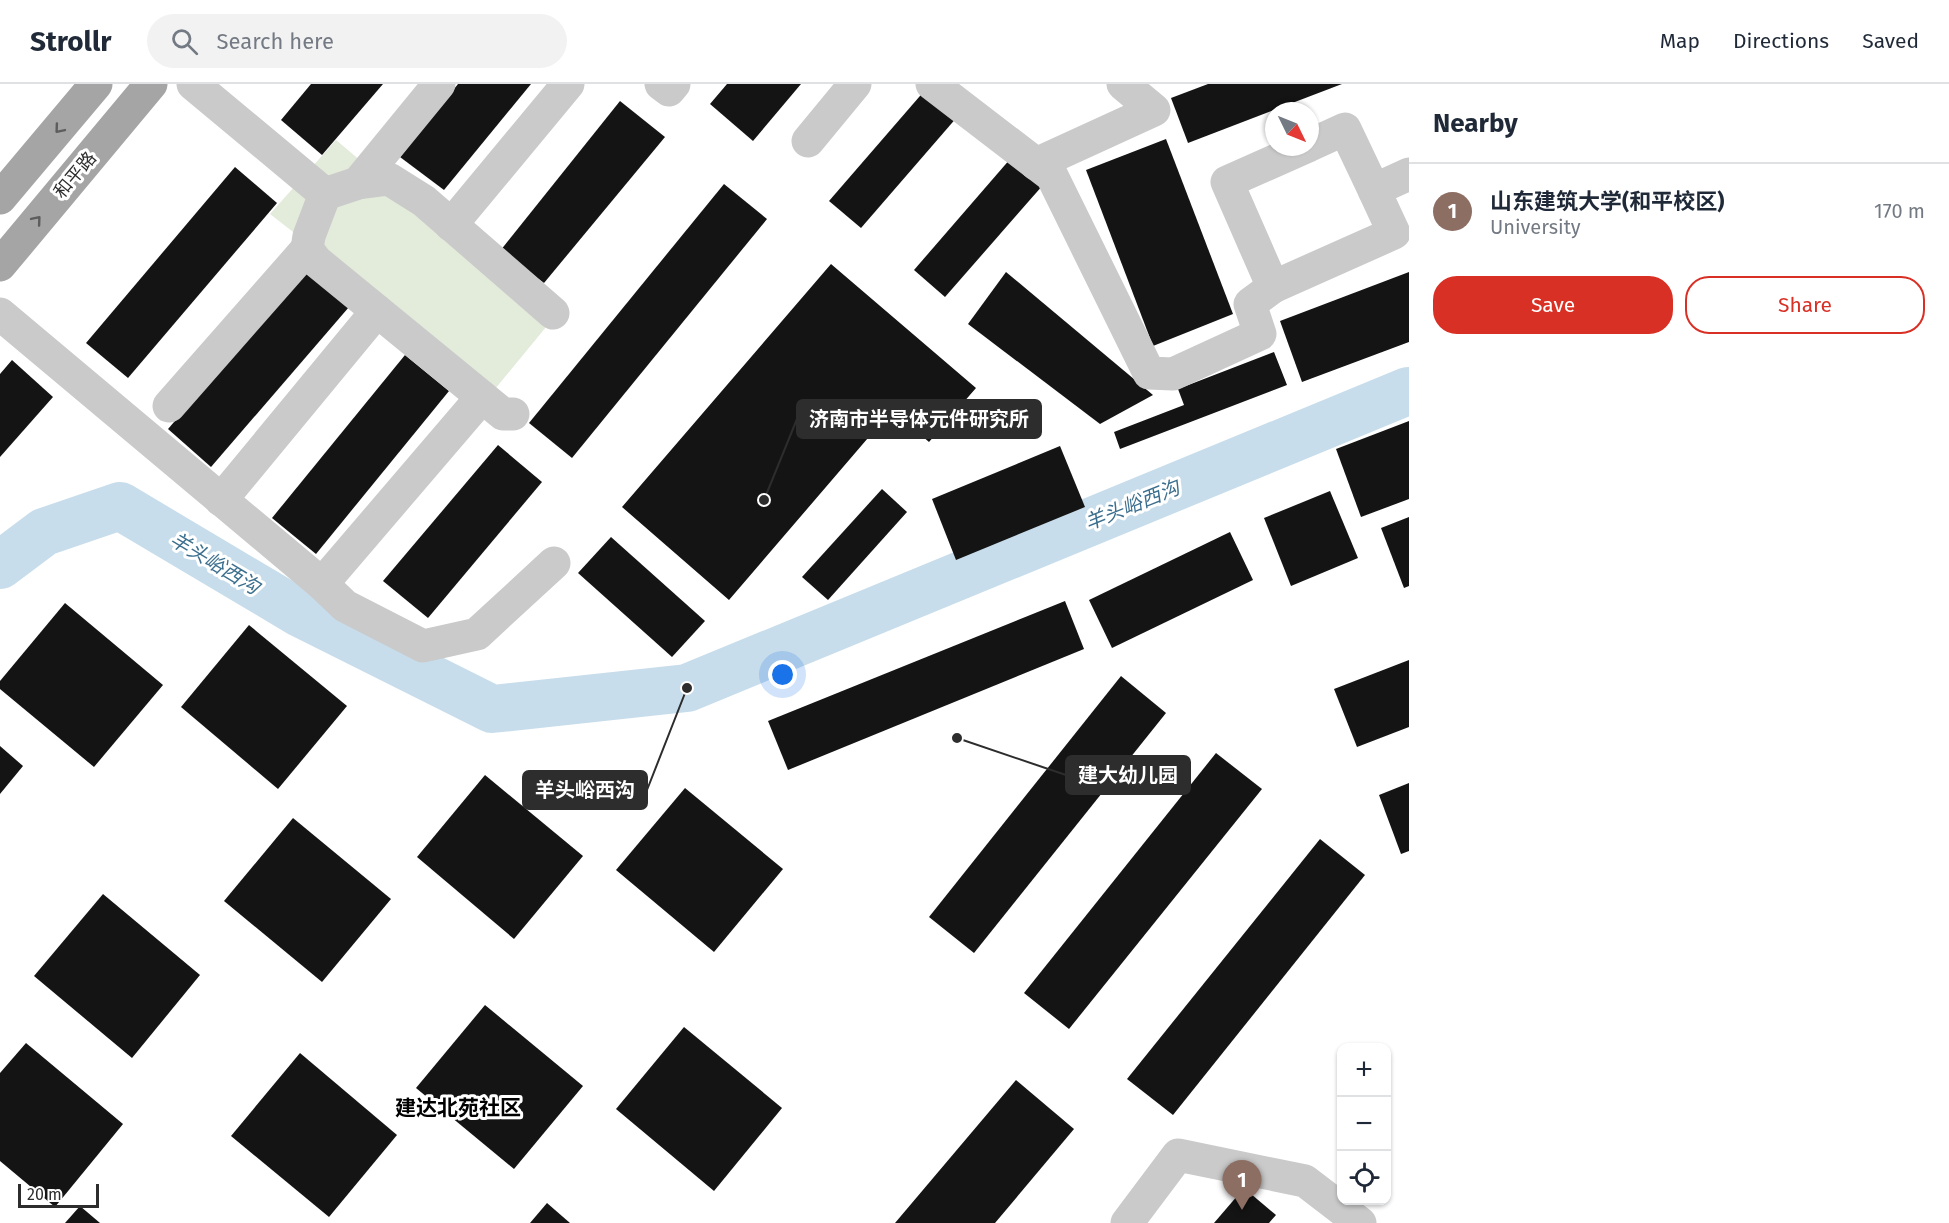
<!DOCTYPE html>
<meta charset="utf-8">
<style>
body{margin:0;font-family:"Fira Sans","Noto Sans SC",sans-serif;background:#f2f2f3;color:#1f2937}
.controls{position:absolute;right:18px;bottom:18px;display:grid;overflow:hidden;border-radius:12px;box-shadow:0 2px 4px #0004}
.controls button{width:54px;height:54px;display:grid;place-items:center;padding:0;border:0;border-bottom:2px solid #e0e1e3;background:#fff;color:#1f2937;font:30px sans-serif}
.compass{position:absolute;left:1265px;top:18px;width:54px;height:54px;border-radius:50%;background:#fff;box-shadow:0 2px 4px #0004;rotate:133deg}
.scale{position:absolute;left:18px;bottom:15px;width:81px;box-sizing:border-box;padding-left:6px;border:3px solid #2d2d2d;border-top:0;font-size:16px;line-height:21px;white-space:nowrap;color:#2d2d2d;-webkit-text-stroke:4px #fff;paint-order:stroke}
.you{position:absolute;left:783px;top:591px;width:21px;height:21px;margin:-15px;border:4px solid #fff;border-radius:50%;background:#1a73e8;box-shadow:0 0 0 9px #1a73e833}
.badge{display:grid;place-items:center;width:39px;height:39px;border-radius:50%;background:#d93025;color:#fff;font-size:20px;font-weight:700}
.pin{position:absolute;translate:-50% -50px;filter:drop-shadow(0 2px 3px #0008)}
.pin::after{content:'';position:absolute;top:32px;width:21px;height:18px;background:inherit;clip-path:polygon(0 0,100% 0,50% 100%)}
.list{margin:0;padding:0;list-style:none}
h2{display:flex;justify-content:space-between;align-items:center;height:78px;margin:0;padding:0 24px;font-size:26px}
h2 small{font-size:20px;font-weight:400;color:#747a83}
.list li{display:grid;grid-template-columns:39px 1fr auto;gap:18px;align-items:center;box-sizing:border-box;height:96px;padding:0 24px;border-top:2px solid #e0e1e3}
.list b{display:block;font-size:22px;white-space:nowrap}
.list p{margin:0;font-size:20px;white-space:nowrap;color:#747a83}
.list em{font-size:20px;font-style:normal;color:#747a83}
.actions{display:flex;gap:12px;padding:18px 24px}
.actions a{flex:1;padding:14px 0;border:2px solid #d93025;border-radius:24px;text-align:center;font-size:21px;color:#d93025}
.actions .main{background:#d93025;color:#fff}
.icon{flex:none;width:33px;height:33px;fill:none;stroke:currentColor;stroke-width:2;stroke-linecap:round;stroke-linejoin:round}
.map{position:relative;flex:none;width:1409px;height:1139px;overflow:hidden}
header{display:flex;align-items:center;gap:36px;box-sizing:border-box;height:84px;padding:0 30px;background:#fff;border-bottom:2px solid #e0e1e3}
header strong{font-size:28px}
nav{display:flex;gap:33px;margin-inline-start:auto;font-size:21px}
.search{width:420px;height:54px;background:#f2f2f3;display:flex;align-items:center;gap:15px;box-sizing:border-box;padding:0 21px;border-radius:33px;color:#747a83;font-size:22px}
main{display:flex}
aside{flex:1;background:#fff}
.map>svg:first-child{display:block}
</style>
<header>
<strong>Strollr</strong>
<div class="search"><svg class="icon" aria-label="search" viewBox="0 0 24 24"><circle cx="10" cy="10" r="6"/><path d="M15 15l6 6"/></svg>Search here</div>
<nav><a>Map</a><a>Directions</a><a>Saved</a></nav>
</header>
<main>
<div class="map">
<svg width="1409" height="1139" viewBox="0 0 1409 1139">
<rect width="100%" height="100%" fill="#fff"/>
<path fill="#e3ebdb" d="M336,56L551,237L495,305L270,130Z"/>
<g fill="none" stroke-linecap="round" stroke-linejoin="round">
<path stroke="#c7ddeb" stroke-width="48" d="M0,481L44,448L120,422L300,529L492,625L687,604L1408,307"/>
</g>
<g fill="#141414">
<path d="M311,0H383L322,71L281,36Z"/>
<path d="M458,0H531L444,106L400,73Z"/>
<path d="M727,0H801L753,57L710,20Z"/>
<path d="M1208,0H1342L1188,59L1171,14Z"/>
<path d="M926,5L958,32L861,144L829,117Z"/>
<path d="M620,17L665,53L544,199L500,167Z"/>
<path d="M1166,55L1233,230L1153,262L1086,86Z"/>
<path d="M1011,74L1043,101L945,213L914,186Z"/>
<path d="M235,83L277,119L128,294L86,259Z"/>
<path d="M724,100L767,135L572,374L529,339Z"/>
<path d="M831,180L976,304L929,358L892,326L729,516L622,423Z"/>
<path d="M306,186L349,223L211,383L168,345Z"/>
<path d="M1006,188L1153,311L1100,340L968,240Z"/>
<path d="M1409,188V258L1302,298L1280,237Z"/>
<path d="M1274,268L1287,301L1120,365L1114,348L1184,321L1178,305Z"/>
<path d="M405,271L449,307L316,470L272,434Z"/>
<path d="M12,276L53,313L0,373V290Z"/>
<path d="M1409,337V415L1361,433L1336,365Z"/>
<path d="M498,361L542,398L428,534L383,497Z"/>
<path d="M1060,362L1085,423L956,476L932,415Z"/>
<path d="M882,405L907,428L828,516L802,493Z"/>
<path d="M1330,407L1358,474L1291,502L1264,434Z"/>
<path d="M1409,433V502L1404,504L1381,444Z"/>
<path d="M1230,448L1253,496L1112,564L1089,516Z"/>
<path d="M611,453L705,537L672,573L578,489Z"/>
<path d="M1065,517L1084,565L788,686L768,637Z"/>
<path d="M65,519L163,601L94,683L0,605V597Z"/>
<path d="M249,541L347,622L278,705L181,623Z"/>
<path d="M1409,576V643L1357,663L1334,605Z"/>
<path d="M1121,592L1166,629L974,869L929,833Z"/>
<path d="M0,662L23,682L0,710Z"/>
<path d="M1216,669L1262,705L1069,945L1024,909Z"/>
<path d="M485,691L583,772L514,855L417,773Z"/>
<path d="M1409,699V767L1401,770L1379,711Z"/>
<path d="M685,704L783,785L714,868L616,786Z"/>
<path d="M293,734L391,815L322,898L224,817Z"/>
<path d="M1320,755L1365,791L1173,1031L1127,995Z"/>
<path d="M103,810L200,891L132,974L34,892Z"/>
<path d="M485,921L583,1002L514,1085L416,1004Z"/>
<path d="M684,943L782,1024L714,1107L616,1025Z"/>
<path d="M26,959L123,1040L55,1123L0,1077V989Z"/>
<path d="M300,969L397,1051L329,1133L231,1052Z"/>
<path d="M1016,996L1074,1045L995,1139H895Z"/>
<path d="M1244,1104L1276,1131L1269,1139H1214Z"/>
<path d="M547,1119L570,1139H530Z"/>
<path d="M80,1122L100,1139H65Z"/>
</g>
<g fill="none" stroke-linecap="round" stroke-linejoin="round">
<g stroke="#cacaca" stroke-width="33">
<path d="M193,0L325,110L309,152L307,165L316,177L503,330H513"/>
<path d="M661,0L669,6L674,0"/>
<path d="M932,0L1052,92L1149,289L1173,290L1260,250L1250,220L1273,203L1394,149L1374,106L1409,90"/>
<path d="M808,57L855,0"/>
<path d="M1310,61L1345,45L1374,106"/>
<path d="M1036,80L1154,26L1123,0"/>
<path d="M358,99L439,0"/>
<path d="M325,110L358,99L389,95L424,117L553,229"/>
<path d="M451,141L568,0"/>
<path d="M1273,203L1227,98L1306,63"/>
<path d="M0,230L322,500L345,522L423,562L477,550L554,479"/>
<path d="M169,322L307,165"/>
<path d="M221,416L377,227"/>
<path d="M322,500L482,313"/>
<path d="M1127,1139L1178,1071L1305,1097L1360,1139"/>
</g>
<g stroke="#a5a5a5" stroke-width="33">
<path d="M0,114L96,0"/>
<path d="M0,181L151,0"/>
</g>
</g>
<defs><path id="oneway-chevron" d="M-2-3.5L2.5 0L-2 3.5" fill="none" stroke-width="1.6" stroke-linecap="round" stroke-linejoin="round" transform="scale(1.5)"/></defs>
<g stroke="#5d5d5d">
<use href="#oneway-chevron" transform="translate(59 45) rotate(130)"/>
<use href="#oneway-chevron" transform="translate(37 136) rotate(-50)"/>
</g>
<g text-anchor="middle" dominant-baseline="central" stroke-width="6" stroke-linejoin="round" paint-order="stroke">
<g font-size="18" fill="#2d2d2d" stroke="#fff">
<text transform="translate(75 91) rotate(-50)">和平路</text>
</g>
<g font-size="20" font-style="italic" fill="#3c6f8e" stroke="#fff">
<text transform="translate(1132 421) rotate(-22)">羊头峪西沟</text>
<text transform="translate(215 479) rotate(31)">羊头峪西沟</text>
</g>
<g font-size="21" font-weight="bold" fill="#000" stroke="#fff">
<text x="458" y="1024">建达北苑社区</text>
</g>
</g>
<path fill="none" stroke="#2d2d2d" stroke-width="2" d="M764 416L797 335M957 654L1066 691M687 604L647 706"/>
<g fill="#2d2d2d" stroke="#fff" stroke-width="2">
<circle cx="764" cy="416" r="6"/>
<circle cx="957" cy="654" r="6"/>
<circle cx="687" cy="604" r="6"/>
</g>
<g fill="#2d2d2d" stroke="#2d2d2d" stroke-width="2">
<rect x="797" y="316" width="244" height="38" rx="6"/>
<rect x="1066" y="672" width="124" height="38" rx="6"/>
<rect x="523" y="687" width="124" height="38" rx="6"/>
</g>
<g font-size="20" text-anchor="middle" font-weight="bold" fill="#fff">
<text x="919" y="342">济南市半导体元件研究所</text>
<text x="1128" y="698">建大幼儿园</text>
<text x="585" y="713">羊头峪西沟</text>
</g>
</svg>
<div class="controls">
<button>+</button>
<button>−</button>
<button><svg class="icon" aria-label="locate" viewBox="0 0 24 24"><circle cx="12" cy="12" r="6"/><path d="M12 2v4M12 18v4M2 12h4M18 12h4"/></svg></button>
</div>
<svg class="compass" viewBox="-18 -18 36 36"><path d="M0-13l5 13h-10z" fill="#e53935"/><path d="M0 13l5-13h-10z" fill="#747a83"/></svg>
<div class="scale">20 m</div>
<div class="you"></div>
<div class="pin badge" style="left:1242px;top:1126px;background:#8d6e63">1</div>
</div>
<aside>
<h2>Nearby<small></small></h2>
<ul class="list">
<li><span class="badge" style="background:#8d6e63">1</span><div><b>山东建筑大学(和平校区)</b><p>University</p></div><em>170 m</em></li>
</ul>
<div class="actions"><a class="main">Save</a><a>Share</a></div>
</aside>
</main>
